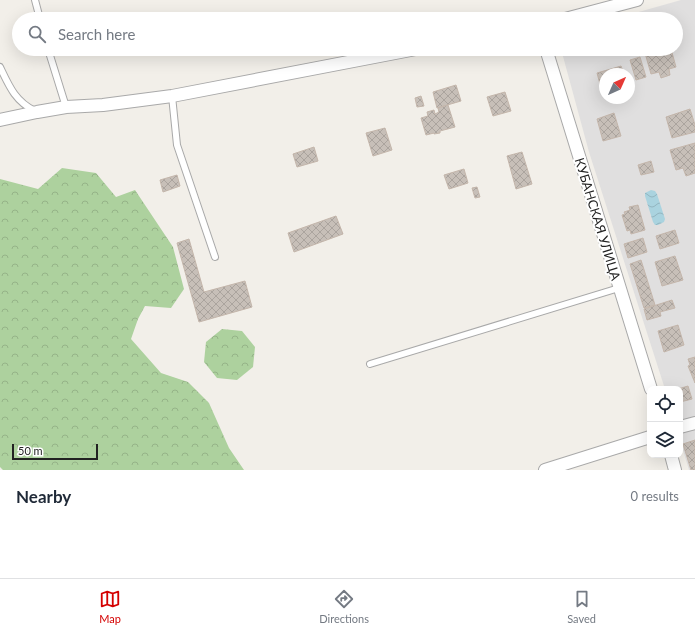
<!DOCTYPE html>
<meta charset="utf-8">
<style>
body{margin:0;font-family:Lato,sans-serif;background:#f2f2f3;color:#1f2937}
.controls{position:absolute;right:12px;bottom:12px;display:grid;overflow:hidden;border-radius:8px;box-shadow:0 4px 16px #0002}
.controls button{width:36px;height:36px;display:grid;place-items:center;padding:0;border:0;border-bottom:1px solid #e0e1e3;background:#fff;color:#1f2937;font:20px sans-serif}
.compass{position:absolute;left:599px;top:68px;width:36px;height:36px;border-radius:50%;background:#fff;box-shadow:0 4px 16px #0002;rotate:45deg}
.scale{position:absolute;left:12px;bottom:10px;width:86px;box-sizing:border-box;padding-left:4px;border:2px solid #222;border-top:0;font-size:11px;line-height:14px;white-space:nowrap;color:#222;-webkit-text-stroke:3px #fff;paint-order:stroke}
.list{margin:0;padding:0;list-style:none}
h2{display:flex;justify-content:space-between;align-items:center;height:52px;margin:0;padding:0 16px;font-size:17px}
h2 small{font-size:13px;font-weight:400;color:#747a83}
.icon{flex:none;width:22px;height:22px;fill:none;stroke:currentColor;stroke-width:2;stroke-linecap:round;stroke-linejoin:round}
.map{position:relative;flex:none;width:695px;height:470px;overflow:hidden}
.search{position:absolute;background:#fff;box-shadow:0 4px 16px #0002;left:12px;right:12px;top:12px;height:44px;display:flex;align-items:center;gap:10px;box-sizing:border-box;padding:0 14px;border-radius:22px;color:#747a83;font-size:15px}
.sheet{height:108px;background:#fff}
nav{display:flex;justify-content:space-around;align-items:center;box-sizing:border-box;height:56px;border-top:1px solid #e0e1e3;background:#fff;font-size:11px;color:#747a83}
nav a{display:grid;justify-items:center;gap:2px}
nav .on{color:#d40000}
.map>svg:first-child{display:block}
</style>
<div class="map">
<svg width="695" height="470" viewBox="0 0 695 470">
<defs>
<pattern id="forest-crowns" width="20" height="18" patternUnits="userSpaceOnUse"><rect width="20" height="18" fill="#add19e"/><path d="M2 6a3 3 0 1 1 6 0M12 15a3 3 0 1 1 6 0" fill="none" stroke="#95b388"/></pattern>
<pattern id="water-waves" width="16" height="10" patternUnits="userSpaceOnUse"><rect width="16" height="10" fill="#aad3df"/><path d="M0 5q4-4 8 0t8 0" fill="none" stroke="#92b5bf"/></pattern>
<pattern id="building-cross-hatch" width="8" height="8" patternUnits="userSpaceOnUse"><rect width="8" height="8" fill="#c7bfb8"/><path d="M0 0l8 8M0 8l8-8" fill="none" stroke="#aba49e"/></pattern>
</defs>
<rect width="100%" height="100%" fill="#f2efe9"/>
<path fill="#e0dfdf" fill-rule="evenodd" d="M681,0H695V470H689L680,440V389H665L589,152L561,49H676V19H614ZM605,74H629V98H605Z"/>
<g fill="url(#forest-crowns)">
<path d="M62,168L96,173L116,197L135,190L173,247L184,289L171,308L145,306L138,319L131,339L161,373L188,382L209,403L229,448L244,470H3L0,467V179L38,189Z"/>
<path d="M222,329L242,331L255,347L253,367L237,380L217,378L204,362L206,342Z"/>
</g>
<path fill="url(#water-waves)" d="M651,190L655,191L657,194L665,219L664,222L658,225H655L653,222L645,196V193Z"/>
<g fill="url(#building-cross-hatch)" stroke="#c4b6ab">
<path d="M651,49H671L676,67L669,69L670,75L661,78L659,72L651,74L645,53L652,51Z"/>
<path d="M640,57L646,77L636,80L630,60Z"/>
<path d="M621,66L624,74H605V95H603L597,73Z"/>
<path d="M456,85L461,101L437,108L433,92Z"/>
<path d="M505,92L511,111L493,116L487,97Z"/>
<path d="M421,96L424,106L417,107L415,98Z"/>
<path d="M448,105L455,127L440,131V133L434,134V133L426,135L421,118L428,116L427,112L434,110L435,114L439,112L438,108Z"/>
<path d="M690,109L695,125V132L672,138L666,117Z"/>
<path d="M614,113L621,136L603,141L597,119Z"/>
<path d="M385,128L392,150L373,156L366,133Z"/>
<path d="M695,143V173L686,176L683,168L676,170L670,150Z"/>
<path d="M314,147L318,161L297,167L293,154Z"/>
<path d="M522,152L532,184L516,189L507,156Z"/>
<path d="M651,161L654,172L641,175L638,165Z"/>
<path d="M464,169L468,183L449,189L444,175Z"/>
<path d="M177,175L180,186L163,192L160,180Z"/>
<path d="M477,187L480,197L475,198L472,188Z"/>
<path d="M638,205L645,230L631,234L630,230L627,231L622,215L625,214L624,212L630,210L629,207Z"/>
<path d="M336,216L343,234L294,252L288,233Z"/>
<path d="M675,230L679,243L660,249L656,236Z"/>
<path d="M643,238L647,252L628,258L624,244Z"/>
<path d="M189,239L204,292L245,281L252,307L199,322L177,243Z"/>
<path d="M675,256L683,280L662,286L655,262Z"/>
<path d="M641,260L655,305L644,308L630,264Z"/>
<path d="M672,300L675,308L660,312L661,316L647,320L644,309Z"/>
<path d="M678,325L684,345L664,352L658,331Z"/>
<path d="M695,357V383L688,366L690,365L688,359Z"/>
<path d="M688,386L692,399L680,402V389H678Z"/>
<path d="M695,440V470H691L683,444Z"/>
</g>
<g fill="none" stroke-linecap="round" stroke-linejoin="round">
<defs>
<g id="service">
<path d="M35,0L40,19"/>
<path d="M48,49L66,107"/>
<path d="M0,67C9,86 15,101 35,111"/>
<path d="M172,96L177,145L215,257"/>
<path d="M370,364L619,288"/>
</g>
<g id="minor">
<path d="M565,19L637,0"/>
<path d="M546,49L651,389"/>
<path d="M0,120L37,112L66,107L103,105L172,96L416,49"/>
<path d="M680,427L695,423"/>
<path d="M671,455L675,470"/>
<path d="M545,470L650,437"/>
</g>
</defs>
<use href="#service" stroke="#a9a9a9" stroke-width="8"/>
<use href="#minor" stroke="#a9a9a9" stroke-width="14"/>
<use href="#service" stroke="#fff" stroke-width="6"/>
<use href="#minor" stroke="#fff" stroke-width="12"/>
</g>
<g text-anchor="middle" dominant-baseline="central" stroke-width="4" stroke-linejoin="round" paint-order="stroke">
<g font-size="13" fill="#222" stroke="#fff">
<text transform="translate(598 219) rotate(73)">КУБАНСКАЯ УЛИЦА</text>
</g>
</g>
</svg>
<div class="controls">
<button><svg class="icon" aria-label="locate" viewBox="0 0 24 24"><circle cx="12" cy="12" r="6"/><path d="M12 2v4M12 18v4M2 12h4M18 12h4"/></svg></button>
<button><svg class="icon" aria-label="layers" viewBox="0 0 24 24"><path d="M12 4l9 5-9 5-9-5zM3 14l9 5 9-5"/></svg></button>
</div>
<svg class="compass" viewBox="-18 -18 36 36"><path d="M0-13l5 13h-10z" fill="#e53935"/><path d="M0 13l5-13h-10z" fill="#747a83"/></svg>
<div class="scale">50 m</div>
<div class="search"><svg class="icon" aria-label="search" viewBox="0 0 24 24"><circle cx="10" cy="10" r="6"/><path d="M15 15l6 6"/></svg>Search here</div>
</div>
<section class="sheet">
<h2>Nearby<small>0 results</small></h2>
<ul class="list">
</ul>
</section>
<nav>
<a class="on"><svg class="icon" aria-label="map" viewBox="0 0 24 24"><path d="M3 6l6-2 6 2 6-2v14l-6 2-6-2-6 2zM9 4v14M15 6v14"/></svg>Map</a>
<a><svg class="icon" aria-label="directions" viewBox="0 0 24 24"><path d="M12 3l9 9-9 9-9-9zM9 14v-3h6M13 9l2 2-2 2"/></svg>Directions</a>
<a><svg class="icon" aria-label="saved" viewBox="0 0 24 24"><path d="M7 4h10v16l-5-4-5 4z"/></svg>Saved</a>
</nav>
